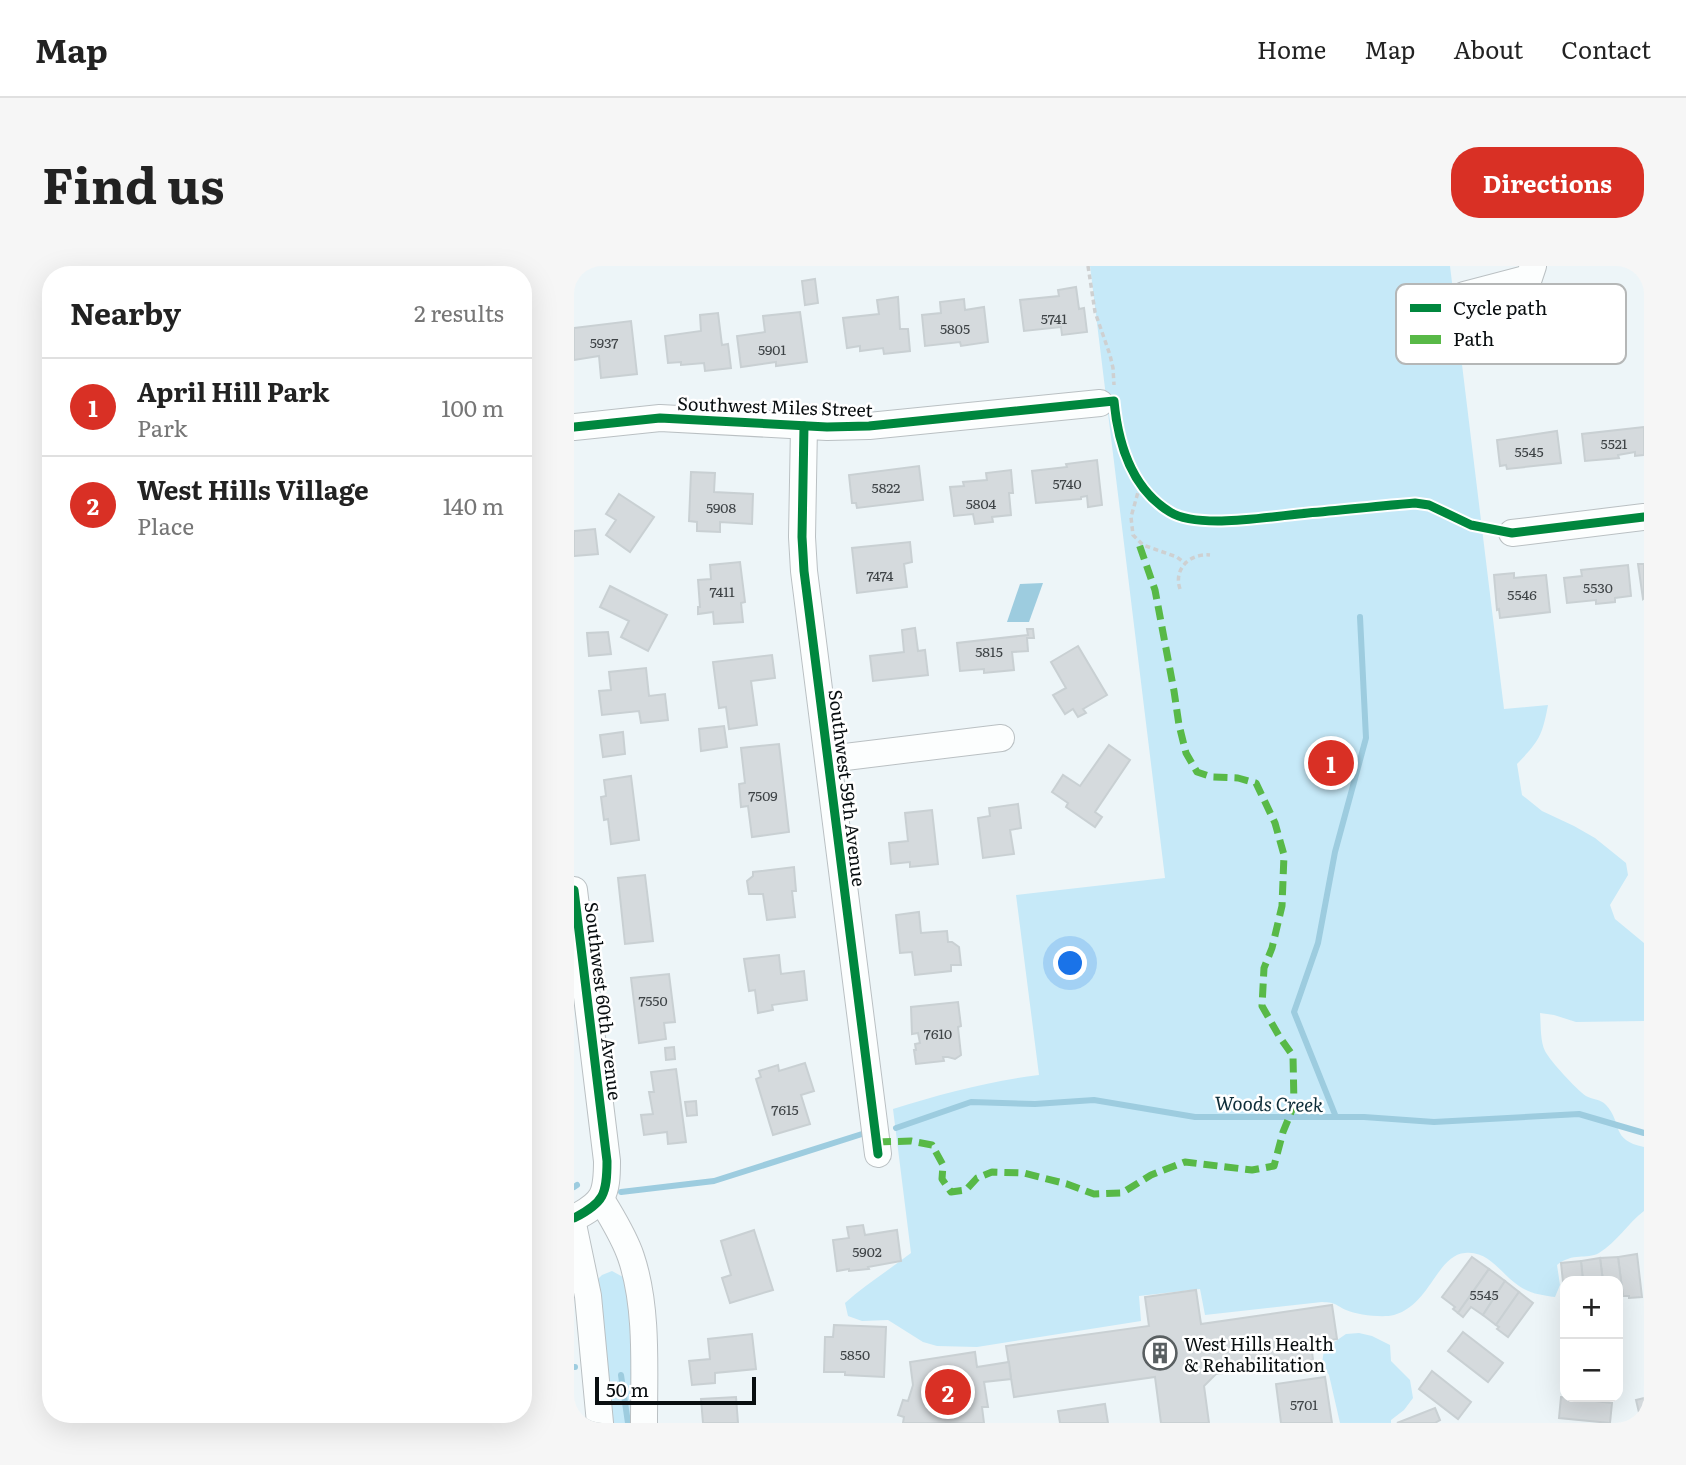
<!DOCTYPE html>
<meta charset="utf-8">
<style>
body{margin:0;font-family:Literata,serif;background:#f6f6f6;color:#222}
.controls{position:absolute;right:21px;bottom:21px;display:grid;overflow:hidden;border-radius:14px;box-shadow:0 7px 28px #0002}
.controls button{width:63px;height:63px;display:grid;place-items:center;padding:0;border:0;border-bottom:2px solid #e0e0e0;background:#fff;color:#222;font:35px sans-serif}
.scale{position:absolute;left:21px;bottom:18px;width:161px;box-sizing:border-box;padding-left:7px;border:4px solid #090e10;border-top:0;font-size:19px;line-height:24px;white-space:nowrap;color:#090e10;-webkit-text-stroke:5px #fff;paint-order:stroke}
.you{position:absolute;left:497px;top:698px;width:24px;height:24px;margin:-18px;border:5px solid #fff;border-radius:50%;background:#1a73e8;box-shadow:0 0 0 10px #1a73e833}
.badge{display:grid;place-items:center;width:46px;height:46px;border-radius:50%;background:#d93025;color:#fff;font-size:23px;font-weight:700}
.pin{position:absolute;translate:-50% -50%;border:4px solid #fff;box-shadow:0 2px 7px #0006}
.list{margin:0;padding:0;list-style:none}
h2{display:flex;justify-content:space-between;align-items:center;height:91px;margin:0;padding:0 28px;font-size:30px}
h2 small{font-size:23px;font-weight:400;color:#767676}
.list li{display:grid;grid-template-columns:46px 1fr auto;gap:21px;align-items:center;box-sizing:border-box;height:98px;padding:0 28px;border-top:2px solid #e0e0e0}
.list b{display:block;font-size:26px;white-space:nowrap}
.list p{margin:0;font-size:23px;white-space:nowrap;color:#767676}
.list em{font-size:23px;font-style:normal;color:#767676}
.map{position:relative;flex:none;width:1070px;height:1157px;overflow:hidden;border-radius:28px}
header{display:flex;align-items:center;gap:42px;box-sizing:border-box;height:98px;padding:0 35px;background:#fff;border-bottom:2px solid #e0e0e0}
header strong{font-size:33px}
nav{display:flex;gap:38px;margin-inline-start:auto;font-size:24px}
.intro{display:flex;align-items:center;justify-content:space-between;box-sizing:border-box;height:168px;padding:0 42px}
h1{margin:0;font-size:49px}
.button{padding:18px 32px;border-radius:28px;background:#d93025;color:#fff;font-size:24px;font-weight:700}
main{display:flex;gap:42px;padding:0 42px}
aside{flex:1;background:#fff;border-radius:28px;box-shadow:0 7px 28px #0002}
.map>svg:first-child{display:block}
</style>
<header>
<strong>Map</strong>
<nav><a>Home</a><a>Map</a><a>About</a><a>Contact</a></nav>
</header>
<div class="intro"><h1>Find us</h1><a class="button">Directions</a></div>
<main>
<aside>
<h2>Nearby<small>2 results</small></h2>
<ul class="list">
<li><span class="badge">1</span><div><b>April Hill Park</b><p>Park</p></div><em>100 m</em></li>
<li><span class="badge">2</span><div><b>West Hills Village</b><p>Place</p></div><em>140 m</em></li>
</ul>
</aside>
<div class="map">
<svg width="1070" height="1157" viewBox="0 0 1070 1157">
<rect width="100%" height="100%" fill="#edf5f8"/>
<g fill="#c6e9f8">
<path d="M516,0H876L930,443L974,439C968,471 965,475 943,498L948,529L968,545L1000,560L1021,572L1052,597L1054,609L1036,639L1041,653L1070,677V755L1002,756L980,749L966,747C967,758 966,775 971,785C977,796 1002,823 1012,830C1019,834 1027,833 1032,839C1049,857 1036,874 1070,881V945C1054,957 1043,976 1025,987C1012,994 999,986 983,999L986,1019L981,1031C967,1029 957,1028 945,1020C928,1009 915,984 891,987C863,989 856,1039 820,1049C809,1052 783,1049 772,1044C759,1038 764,1037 748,1036L631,1049L626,1023L565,1030L567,1055L403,1081L363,1080L349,1076L314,1054L288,1055L274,1050L271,1037C291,1019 315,1004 337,987L319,843C367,828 415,815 465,809L442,629L591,612Z"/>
<path d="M38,1005L49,1011L58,1028L61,1157H34L21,1016L28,1009Z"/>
<path d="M785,1067L798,1070L816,1079L817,1095L836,1114L839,1132L830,1144L817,1154V1157H766L755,1109L748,1098L750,1083L772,1068Z"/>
</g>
<path fill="#9dccdf" d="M469,317L455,356H433L446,318Z"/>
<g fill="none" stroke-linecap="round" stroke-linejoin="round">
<g stroke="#9dccdf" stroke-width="6">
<path d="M762,851L720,746L744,677L761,586L792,472L786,351"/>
<path d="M322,862L397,836L461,838L520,834L621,851H790L860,856L1005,848L1070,867"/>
<path d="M0,921L3,919"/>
<path d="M47,926L140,915L288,868"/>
<path d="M0,1101H1"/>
<path d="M47,1109L54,1157"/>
</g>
</g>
<g fill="#d5dadd" stroke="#c9d0d3" stroke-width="2">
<path d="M241,13L244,37L231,39L228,15Z"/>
<path d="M502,21L505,43L510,42L513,66L488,69L487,61L450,65L446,34L485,30L484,24Z"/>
<path d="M324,31L326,63H334L336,85L310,88L309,82L286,85V80L273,82L269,52L305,48L303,34Z"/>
<path d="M390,33L391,44L410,41L414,76L387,80L386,76L351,80L348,49L367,47L366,36Z"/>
<path d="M226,46L233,96L202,100V96L167,101L163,70L191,66L189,50Z"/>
<path d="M144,47L148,79L154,78L157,102L131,105L130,97L107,99V96L94,97L91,70L127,65L126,49Z"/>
<path d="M57,55L63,108L27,112L25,90L0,94V62Z"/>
<path d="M1070,161V189L1061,190V186L1044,189L1045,192L1011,195L1008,168Z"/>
<path d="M983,165L987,197L933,203L932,199L926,200L923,174Z"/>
<path d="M523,194L528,239L514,241L513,230L507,231V233L462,237L458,205L493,201L492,198Z"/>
<path d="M345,200L349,234L283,242L282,237H278L275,209Z"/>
<path d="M437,204L439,227H435L437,249L418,251L419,256L401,258L399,248L380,250L376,221L390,220L389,216L413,214L412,207Z"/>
<path d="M117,206L141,207L140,226L179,228L178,258L146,256V266L123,265V256L115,255Z"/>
<path d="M45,228L80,251L56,286L32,269L42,254L32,248Z"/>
<path d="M21,263L24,288L0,290V265Z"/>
<path d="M336,276L338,296L330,298L333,321L283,327L278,282Z"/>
<path d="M166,296L171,336L167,337L169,356L140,358L139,346L124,348V341H126L124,314L137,313L136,299Z"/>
<path d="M1064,298H1070V332L1069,333Z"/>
<path d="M1054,299L1057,330L1041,332V336L1022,338V334L993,337L990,312L1008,310L1007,304Z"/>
<path d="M940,307V312L972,309L976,346L926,352L925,343L923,344L920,309Z"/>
<path d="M36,320L93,349L74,385L47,371L55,355L26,341Z"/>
<path d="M341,362L344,385L351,384L354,409L299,415L296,390L330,386L328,364Z"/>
<path d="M453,363H459L460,372H453L454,385L438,386L440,404L410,407V403L386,405L383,377L454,369Z"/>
<path d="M34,366L37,388L15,390L13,367Z"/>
<path d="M504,380L533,429L509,443L512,447L504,451L499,443L491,448L479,429L492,422L477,396Z"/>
<path d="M198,389L201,412L177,415L183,459L155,463L152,441L145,442L139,396Z"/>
<path d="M72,402L75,430L91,428L94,454L67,457L65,445L28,449L25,425L37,424L35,406Z"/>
<path d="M150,460L153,481L127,485L125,463Z"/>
<path d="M49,466L51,488L29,491L26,469Z"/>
<path d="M205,478L215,566L178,571L174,540L167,541L165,518L171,517L167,482Z"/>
<path d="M535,479L556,494L521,546L528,551L521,561L492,541L494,537L478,526L489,509L506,520Z"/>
<path d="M57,510L65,574L37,578L34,553L30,554L27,531L32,530L30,514Z"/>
<path d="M444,538L447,562L436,564L440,588L409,592L404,552L416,550L415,542Z"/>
<path d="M358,544L364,598L336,601V596L317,598L315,577L334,575L331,547Z"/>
<path d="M220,601L222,625H218L221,651L193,654L189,628H175L173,615L179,610V606Z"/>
<path d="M71,609L79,675L51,678L44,612Z"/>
<path d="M345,646L347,667L373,665L374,676H378L385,681L387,699H377V705L341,709L338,686L326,687L322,649Z"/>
<path d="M205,689L207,708L230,705L233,734L198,739L199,744L184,747L181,724L175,725L170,693Z"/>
<path d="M95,708L101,756L90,757L92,773L65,777L57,712Z"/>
<path d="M384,736L387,760L384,761L387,789L381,793L374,791H369L370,795L342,798L340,784H342L341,778L346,777L344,767L338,768L337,741Z"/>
<path d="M100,781L101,793L92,794L91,782Z"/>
<path d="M231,797L240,825L227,829L236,858L199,869L182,813L187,811L185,805L204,799L205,805Z"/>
<path d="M102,803L112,876L94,878L93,866L70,869L67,849L79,848L75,826H80L77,806Z"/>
<path d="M122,835L123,849L113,850L111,836Z"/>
<path d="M289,959L291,969L323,964L327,995L294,1001L295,1003L275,1005V1003L263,1005L259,974L275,972L273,961Z"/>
<path d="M180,964L199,1024L156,1037L148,1012L157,1009L147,975Z"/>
<path d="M1063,988L1068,1031L1055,1032V1030H1049L1044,991Z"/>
<path d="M898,991L915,1003L884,1047L879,1043L881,1041L868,1031Z"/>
<path d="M1044,991L1049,1030L1044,1031V1015H1029L1026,992Z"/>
<path d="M1026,992L1029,1015H1009L1007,995Z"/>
<path d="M1007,995L1009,1015H991V1035L987,997Z"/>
<path d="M915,1003L931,1015L909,1049L897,1041L889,1051L884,1047Z"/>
<path d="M931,1015L945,1026L922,1059L909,1049Z"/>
<path d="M622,1024L627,1058L758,1039L763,1073L737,1077L739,1094L642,1108L630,1120L635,1157H587L581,1111L440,1131L432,1080L575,1060L571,1031Z"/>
<path d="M945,1026L959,1037L934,1071L923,1063L925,1061L922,1059Z"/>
<path d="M260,1059L312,1061L310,1111L271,1109V1106H250L251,1071H259Z"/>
<path d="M889,1066L929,1097L914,1116L874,1085Z"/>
<path d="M178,1068L182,1103L141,1107V1117L118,1119L115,1095L136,1093L134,1073Z"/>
<path d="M401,1086L403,1101L435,1096L437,1113L410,1116L414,1141H408L410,1157H329L330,1151L324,1149L329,1134L334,1135L339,1119L336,1096Z"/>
<path d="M858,1105L897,1136L884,1153L845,1123Z"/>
<path d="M751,1111L758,1157H707L702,1118Z"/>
<path d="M162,1131L164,1157H129L127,1133Z"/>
<path d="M987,1131L1038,1137L1036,1157L985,1152Z"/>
<path d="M1070,1132V1154L1067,1155L1062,1134Z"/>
<path d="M531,1138L534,1157H486L484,1145Z"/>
<path d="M861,1142L866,1154L861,1157H823Z"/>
</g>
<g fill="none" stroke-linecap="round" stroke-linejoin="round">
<defs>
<g id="minor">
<path d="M890,29L955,12L959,0"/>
<path d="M230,160L228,271L230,305L304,888"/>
<path d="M0,161L86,152L253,161L295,160L526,137"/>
<path d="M938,267L1070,251"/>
<path d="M255,493L427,472"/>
<path d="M0,624L33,895C33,928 30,937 0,952"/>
<path d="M27,933C38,952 50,970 57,991C74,1041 70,1104 70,1157"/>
<path d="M0,963L14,1030L26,1157"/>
</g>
</defs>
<use href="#minor" stroke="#bac0c3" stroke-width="28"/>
<g stroke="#ced0d1" stroke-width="3.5" stroke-dasharray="5 3.5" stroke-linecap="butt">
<path d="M514,0L521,46L536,89L539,102L540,119"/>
<path d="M566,219L557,251L559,269L569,279L603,291L612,298"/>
<path d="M606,323C599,303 616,287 636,289"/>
</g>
<use href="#minor" stroke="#fcfefe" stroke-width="26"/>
<path stroke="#58b947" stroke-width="7" stroke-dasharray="14 7" stroke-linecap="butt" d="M303,876L337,875L358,879L369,899L368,913L377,926L392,924L403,912L418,906L450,907L493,918L520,928L548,927L577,909L611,896L678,904L700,900L709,866L720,839L719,790L705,770L688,740L690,702L698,682L708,640L710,589L701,557L682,517L664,512L638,511L623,506L612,487L605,459L600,425L581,324L564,275"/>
<defs>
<g id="cycleway">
<path d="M230,160L228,271L230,305L304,888"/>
<path d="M0,161L86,152L253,161L295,160L540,135C544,177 558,223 596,246C625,264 699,250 734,247C769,244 805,240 841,237L855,239L897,259L938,267L1070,251"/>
<path d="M0,624L33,895C33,928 30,937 0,952"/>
</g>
</defs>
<use href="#cycleway" stroke="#fff" stroke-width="13"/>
<use href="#cycleway" stroke="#00873e" stroke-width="9"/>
</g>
<defs>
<symbol id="building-ring" viewBox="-11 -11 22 22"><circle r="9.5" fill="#fff" stroke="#595f61" stroke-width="1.5"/><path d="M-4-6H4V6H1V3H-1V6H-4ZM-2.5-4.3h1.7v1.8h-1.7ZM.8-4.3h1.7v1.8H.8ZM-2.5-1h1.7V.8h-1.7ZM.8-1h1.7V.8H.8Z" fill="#595f61"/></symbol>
</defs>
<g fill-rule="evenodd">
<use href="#building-ring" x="567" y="1068" width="38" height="38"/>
</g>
<g text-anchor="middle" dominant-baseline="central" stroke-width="5" stroke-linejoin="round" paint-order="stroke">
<g font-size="14" fill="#3e4346">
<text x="480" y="52">5741</text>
<text x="381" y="62">5805</text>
<text x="30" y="76">5937</text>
<text x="198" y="83">5901</text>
<text x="1040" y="177">5521</text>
<text x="955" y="185">5545</text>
<text x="493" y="217">5740</text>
<text x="312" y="221">5822</text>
<text x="407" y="237">5804</text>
<text x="147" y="241">5908</text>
<text x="306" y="309">7474</text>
<text x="1024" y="321">5530</text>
<text x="148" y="325">7411</text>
<text x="948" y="328">5546</text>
<text x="415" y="385">5815</text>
<text x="189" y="529">7509</text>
<text x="79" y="734">7550</text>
<text x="364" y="767">7610</text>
<text x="211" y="843">7615</text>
<text x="293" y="985">5902</text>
<text x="910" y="1028">5545</text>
<text x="281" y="1088">5850</text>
<text x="730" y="1138">5701</text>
</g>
<g font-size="18" fill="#090e10" stroke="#fff">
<text transform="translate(201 140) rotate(2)">Southwest Miles Street</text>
<text transform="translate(274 522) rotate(83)">Southwest 59th Avenue</text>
<text transform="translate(30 735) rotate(83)">Southwest 60th Avenue</text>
</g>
<g font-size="18" fill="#090e10" stroke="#fff" text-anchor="start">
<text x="610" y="1077">West Hills Health<tspan x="610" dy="21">&amp; Rehabilitation</tspan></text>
</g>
<g font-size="19" font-style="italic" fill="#0e2d39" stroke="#fff">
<text transform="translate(695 837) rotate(1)">Woods Creek</text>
</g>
</g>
<rect x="822" y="18" width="230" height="80" rx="10" fill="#fff" stroke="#b5b7b7" stroke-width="2"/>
<rect x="836" y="38" width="31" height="8" fill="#00873e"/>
<rect x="836" y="69" width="31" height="9" fill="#58b947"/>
<g font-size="19" fill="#090e10">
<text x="879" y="49">Cycle path</text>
<text x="879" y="80">Path</text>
</g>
</svg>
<div class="controls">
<button>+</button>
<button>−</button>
</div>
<div class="scale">50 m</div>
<div class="you"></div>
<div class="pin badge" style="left:757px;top:497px">1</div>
<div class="pin badge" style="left:374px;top:1126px">2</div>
</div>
</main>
